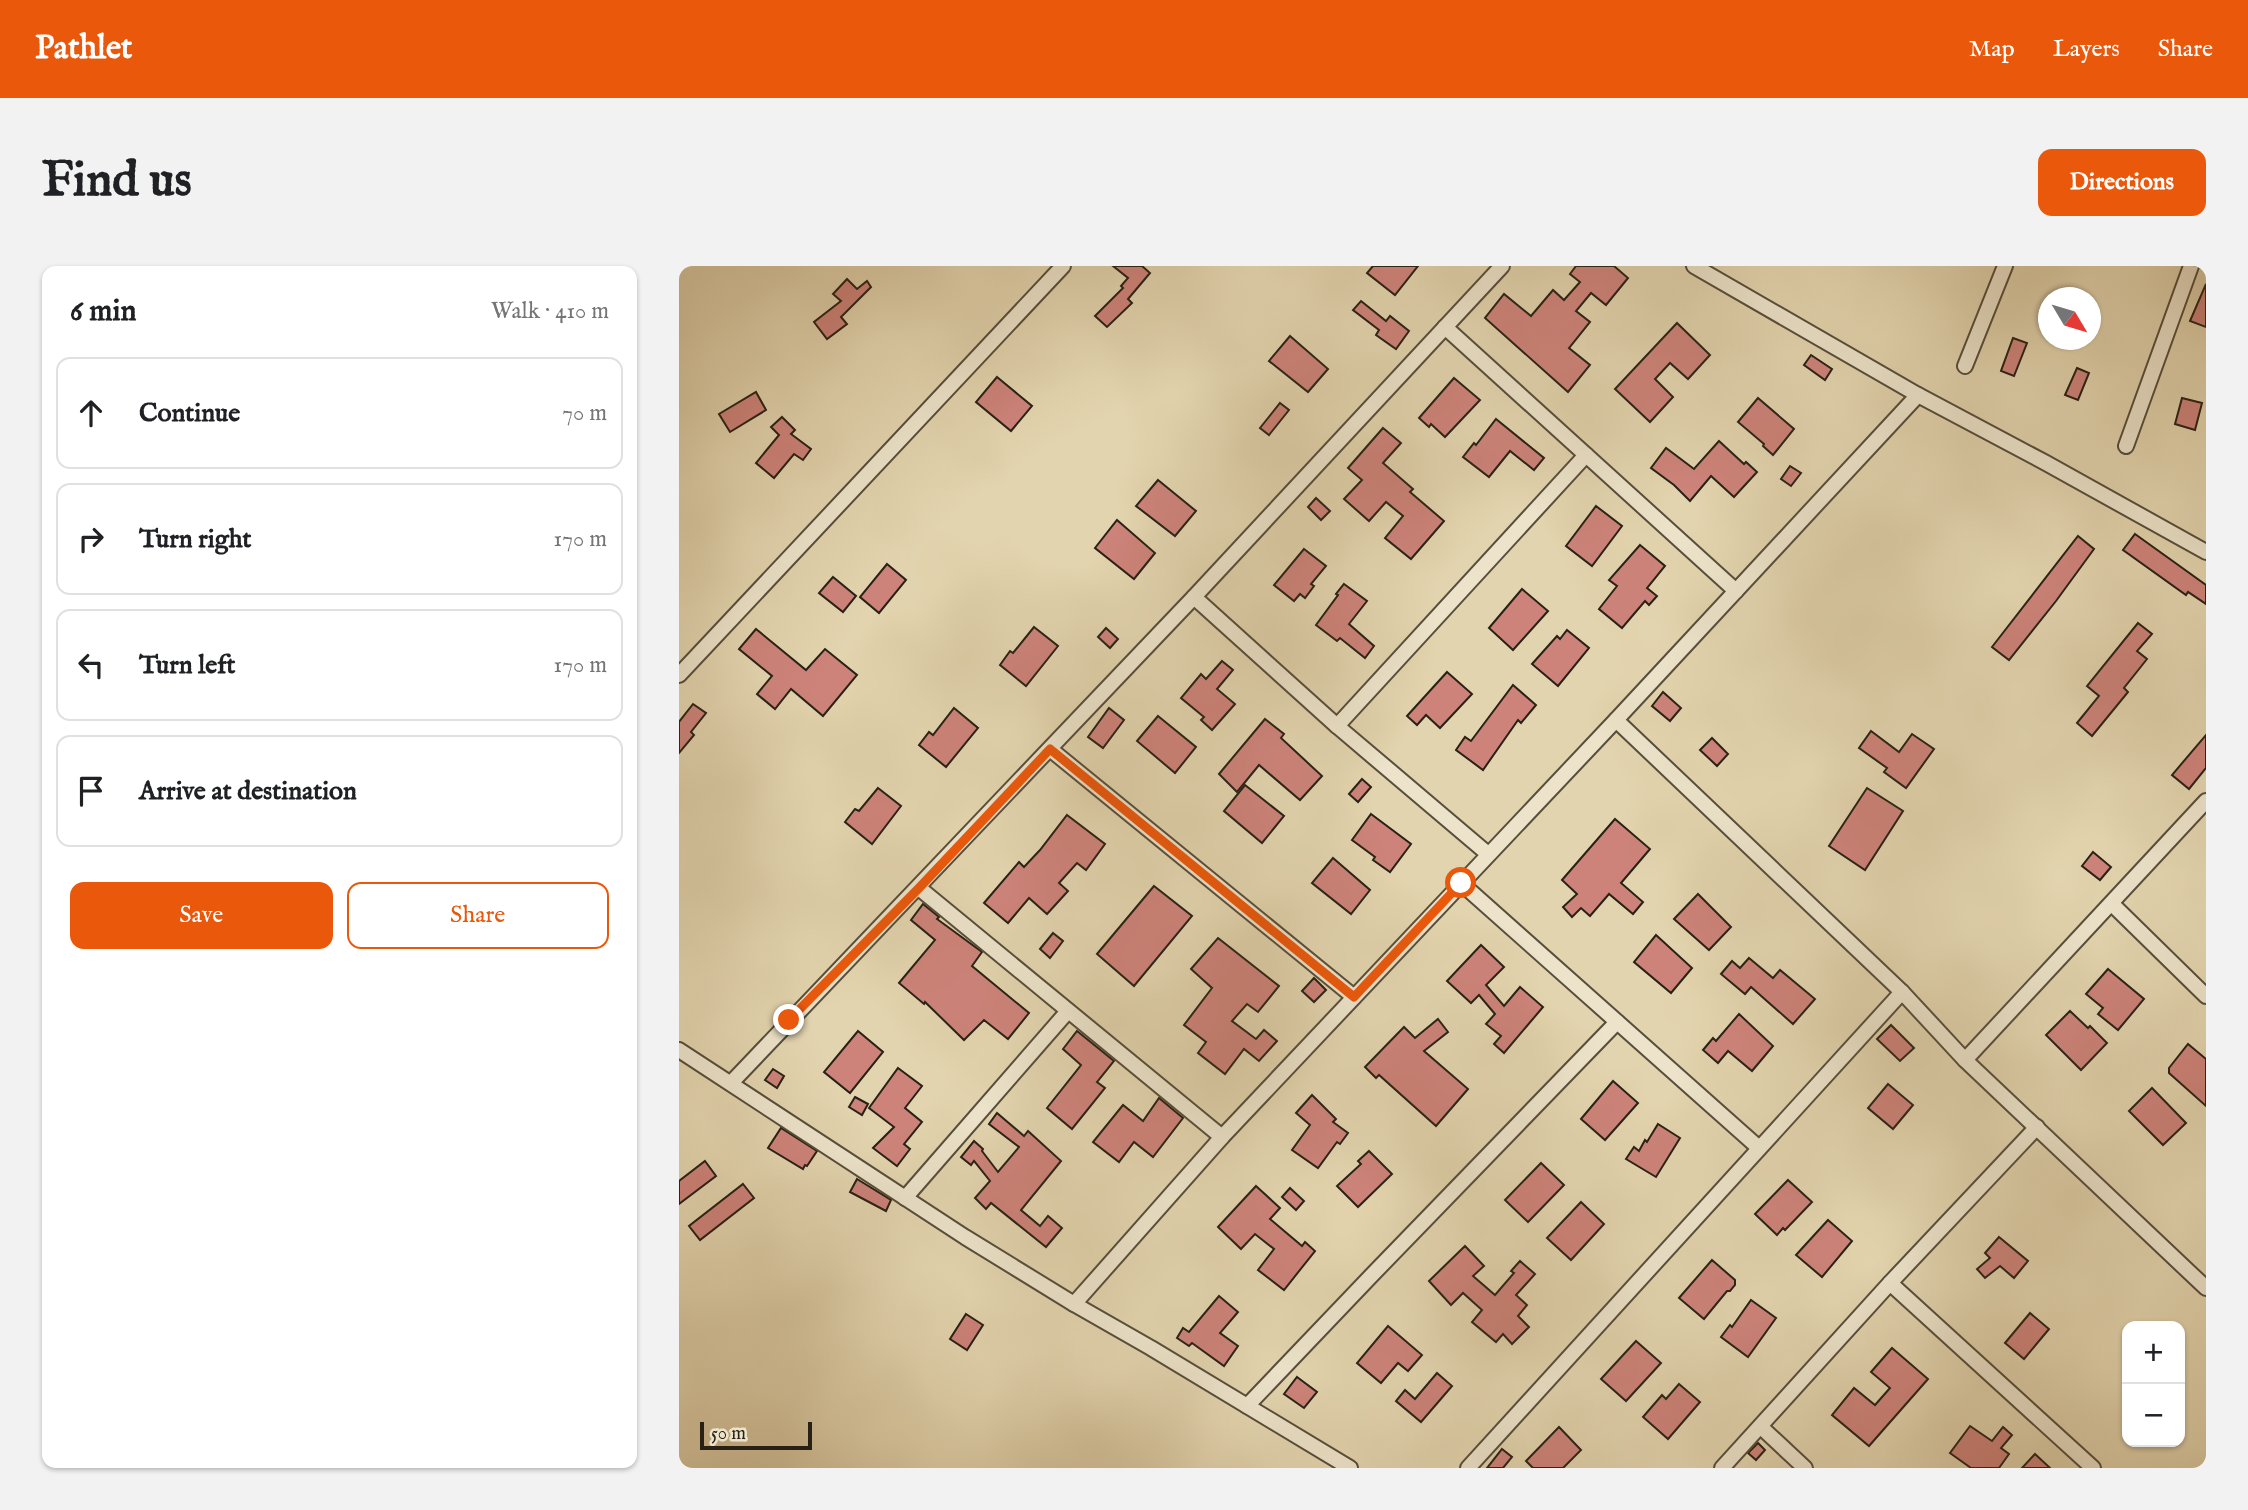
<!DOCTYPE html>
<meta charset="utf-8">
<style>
body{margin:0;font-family:"IM FELL English",serif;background:#f2f2f2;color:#202124}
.controls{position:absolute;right:21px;bottom:21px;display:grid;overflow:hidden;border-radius:14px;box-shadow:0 2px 5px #0004}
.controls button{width:63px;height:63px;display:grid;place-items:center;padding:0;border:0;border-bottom:2px solid #e0e0e0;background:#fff;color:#202124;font:35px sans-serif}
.compass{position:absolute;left:1359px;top:21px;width:63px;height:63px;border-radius:50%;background:#fff;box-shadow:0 2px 5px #0004;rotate:128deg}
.scale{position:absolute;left:21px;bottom:18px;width:112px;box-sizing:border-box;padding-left:7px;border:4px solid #292115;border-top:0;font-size:19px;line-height:24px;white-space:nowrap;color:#292115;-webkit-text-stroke:5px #ece3ca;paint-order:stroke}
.stop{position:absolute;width:21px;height:21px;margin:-16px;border:5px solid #ea580c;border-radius:50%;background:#fff}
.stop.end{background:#ea580c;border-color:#fff;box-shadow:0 2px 7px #0008}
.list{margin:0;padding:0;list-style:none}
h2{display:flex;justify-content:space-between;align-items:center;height:91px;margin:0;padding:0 28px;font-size:30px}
h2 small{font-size:23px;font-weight:400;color:#757577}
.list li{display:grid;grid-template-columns:46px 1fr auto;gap:21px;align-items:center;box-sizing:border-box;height:112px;margin:0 14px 14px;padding:0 14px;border:2px solid #e0e0e0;border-radius:14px}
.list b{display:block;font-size:26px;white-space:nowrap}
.list em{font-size:23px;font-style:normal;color:#757577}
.actions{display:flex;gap:14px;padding:21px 28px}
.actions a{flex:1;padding:16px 0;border:2px solid #ea580c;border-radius:14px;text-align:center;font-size:24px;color:#ea580c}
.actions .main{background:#ea580c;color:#fff}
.icon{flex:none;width:38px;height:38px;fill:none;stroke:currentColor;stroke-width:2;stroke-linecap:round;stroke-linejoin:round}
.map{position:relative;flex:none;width:1527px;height:1202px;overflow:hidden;border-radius:14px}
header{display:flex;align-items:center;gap:42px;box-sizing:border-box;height:98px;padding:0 35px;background:#ea580c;color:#fff}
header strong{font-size:33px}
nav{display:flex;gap:38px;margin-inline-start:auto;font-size:24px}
.intro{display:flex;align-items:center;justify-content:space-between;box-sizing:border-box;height:168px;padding:0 42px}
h1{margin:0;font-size:49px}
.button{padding:18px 32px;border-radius:14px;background:#ea580c;color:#fff;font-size:24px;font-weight:700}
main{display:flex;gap:42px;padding:0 42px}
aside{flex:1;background:#fff;border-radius:14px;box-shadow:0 2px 5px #0004}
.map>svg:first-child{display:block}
</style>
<header>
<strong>Pathlet</strong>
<nav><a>Map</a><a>Layers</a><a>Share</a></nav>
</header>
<div class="intro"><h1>Find us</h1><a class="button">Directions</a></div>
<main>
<aside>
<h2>6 min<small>Walk · 410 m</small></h2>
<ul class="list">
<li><svg class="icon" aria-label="ahead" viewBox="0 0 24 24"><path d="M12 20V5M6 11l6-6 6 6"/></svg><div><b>Continue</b></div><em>70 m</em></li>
<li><svg class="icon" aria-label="right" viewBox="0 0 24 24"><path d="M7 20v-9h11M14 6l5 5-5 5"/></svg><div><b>Turn right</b></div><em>170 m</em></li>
<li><svg class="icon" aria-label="left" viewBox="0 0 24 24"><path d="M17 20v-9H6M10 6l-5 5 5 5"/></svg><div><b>Turn left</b></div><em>170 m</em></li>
<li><svg class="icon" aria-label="arrive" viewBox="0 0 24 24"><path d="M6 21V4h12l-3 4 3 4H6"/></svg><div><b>Arrive at destination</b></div></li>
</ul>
<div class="actions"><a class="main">Save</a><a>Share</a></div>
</aside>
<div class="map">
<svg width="1527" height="1202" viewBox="0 0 1527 1202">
<rect width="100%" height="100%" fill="#e2d4ae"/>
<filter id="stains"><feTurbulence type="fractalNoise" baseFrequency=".00286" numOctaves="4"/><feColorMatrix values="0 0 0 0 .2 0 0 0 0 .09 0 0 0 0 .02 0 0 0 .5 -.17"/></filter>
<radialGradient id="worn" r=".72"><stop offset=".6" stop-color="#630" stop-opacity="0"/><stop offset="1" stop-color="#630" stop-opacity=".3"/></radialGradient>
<g fill="#cd837a" stroke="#292115" stroke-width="2">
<path d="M434,0H463L471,7L449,33L453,37L428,61L416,50L444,22L442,20L449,12Z"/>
<path d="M694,0H739L716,29L688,7Z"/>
<path d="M897,0H935L949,12L927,39L912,27L897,45L911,56L890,82L911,99L889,126L806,52L825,28L852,50L874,24L885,34L901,16L891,8Z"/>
<path d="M168,13L178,23L188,15L192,21L162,51L168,58L148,73L135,56L162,35L154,28Z"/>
<path d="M1527,18V61L1511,55Z"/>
<path d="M682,35L707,55L711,50L730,65L717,83L697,69L700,64L674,44Z"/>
<path d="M998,57L1031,89L1009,113L991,97L976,113L994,131L971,156L936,123Z"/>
<path d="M611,70L649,103L629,126L590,95Z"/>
<path d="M1334,72L1348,77L1335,110L1322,105Z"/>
<path d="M1132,89L1153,103L1146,114L1125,99Z"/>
<path d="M1398,102L1410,107L1399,134L1386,129Z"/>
<path d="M318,111L353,140L332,165L297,136Z"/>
<path d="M775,112L801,134L766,171L752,158L750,161L740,152Z"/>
<path d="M77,126L87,144L51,166L40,148Z"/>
<path d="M1079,132L1115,163L1094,189L1084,180L1085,178L1059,156Z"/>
<path d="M1503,132L1523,137L1516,164L1496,158Z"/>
<path d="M601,137L610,144L590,169L581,162Z"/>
<path d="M103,151L116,164L112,168L132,183L124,194L115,188L95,212L77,197L100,169L92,161Z"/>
<path d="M817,153L865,192L855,204L831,185L810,211L784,191L795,177L797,179Z"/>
<path d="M704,162L722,177L704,197L734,223L731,226L765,255L732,293L706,272L724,250L707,236L690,255L665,233L683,214L669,202Z"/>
<path d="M1040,175L1065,198L1067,196L1078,206L1055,231L1032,210L1011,235L995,219L972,202L987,182L1015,203Z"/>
<path d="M1111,200L1122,207L1112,220L1102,213Z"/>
<path d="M479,214L517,245L496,270L457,240Z"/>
<path d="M637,232L651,245L642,254L629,241Z"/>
<path d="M917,240L943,260L913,300L887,280Z"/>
<path d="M438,254L476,287L455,313L416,282Z"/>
<path d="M1456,268L1527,319V338L1509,326L1507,329L1444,284Z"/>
<path d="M1399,270L1415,283L1377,335L1330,394L1313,381Z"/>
<path d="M961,279L986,300L968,322L978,330L970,339L966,335L943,362L920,343L938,320L930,314Z"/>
<path d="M625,283L647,300L632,318L635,320L626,332L621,328L615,335L595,319Z"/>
<path d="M208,298L227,314L200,347L181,331Z"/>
<path d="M154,311L177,330L164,346L140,327Z"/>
<path d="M665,318L688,335L670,358L695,380L686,392L661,372L658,375L637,359L659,329L657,328Z"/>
<path d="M843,323L869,345L834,384L810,362Z"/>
<path d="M1459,357L1473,368L1458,385L1468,393L1445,422L1449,426L1413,470L1398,457L1420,430L1408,420Z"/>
<path d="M355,361L379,380L347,420L321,399L331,385L334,387Z"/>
<path d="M427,362L439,373L431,382L419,371Z"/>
<path d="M77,363L127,404L146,383L178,409L144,450L112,423L96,443L78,428L93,410L60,383Z"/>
<path d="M888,364L910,382L879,420L853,398L878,370L881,373Z"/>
<path d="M543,395L554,404L538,423L556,438L533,464L522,454L525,451L502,432L522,408L527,413Z"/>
<path d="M768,406L793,428L761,462L747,449L738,459L728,450Z"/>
<path d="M834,419L857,439L842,457L839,454L804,504L777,484L786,471L792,475Z"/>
<path d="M984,426L1002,442L991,455L973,440Z"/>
<path d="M14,438L27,447L12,466L15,469L0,487V456Z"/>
<path d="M275,442L299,462L267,501L240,479L250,466L254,469Z"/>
<path d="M430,442L445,454L424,482L409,471Z"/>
<path d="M479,450L517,481L496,507L458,475Z"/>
<path d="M586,453L605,468L602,472L643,510L621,534L580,499L558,526L540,508Z"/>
<path d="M1192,465L1220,486L1233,468L1255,483L1227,522L1205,506L1208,502L1180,482Z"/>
<path d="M1527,469V502L1510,523L1493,509Z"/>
<path d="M1033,472L1049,488L1038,500L1021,484Z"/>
<path d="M683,513L692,521L679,536L670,528Z"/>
<path d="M566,519L605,550L583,577L545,545Z"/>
<path d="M199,522L222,540L193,578L166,556L176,543L180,545Z"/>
<path d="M1188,522L1224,545L1186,604L1150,580Z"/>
<path d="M692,548L732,578L711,606L694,594L696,591L673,574Z"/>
<path d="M388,549L426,578L407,604L398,597L380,617L389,625L368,648L350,632L329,657L305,637L340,596L345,601L361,584Z"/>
<path d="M936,553L971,583L942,617L964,636L954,648L930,628L911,650L902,642L893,651L884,641L898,628L883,614Z"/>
<path d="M1414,586L1432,601L1421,614L1403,600Z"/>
<path d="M654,592L691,624L672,648L633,617Z"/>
<path d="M475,620L513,650L455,720L418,688Z"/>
<path d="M1019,628L1052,661L1030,684L995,653Z"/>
<path d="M244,638L260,651L258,653L303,686L293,700L350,747L329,773L305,754L285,774L246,736L245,738L220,717L256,674L232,654Z"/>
<path d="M374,667L384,675L371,692L361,683Z"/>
<path d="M977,669L1013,702L992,727L955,696Z"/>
<path d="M539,672L600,720L579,746L568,738L553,755L577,773L585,764L598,775L580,795L565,783L546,808L519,787L527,776L505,759L533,722L512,703Z"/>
<path d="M802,679L825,701L807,719L825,740L841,721L864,741L825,787L815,778L822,770L807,758L816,748L800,729L792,737L768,715Z"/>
<path d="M1070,692L1094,712L1101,704L1136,733L1114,758L1072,721L1066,728L1042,708L1053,695L1061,702Z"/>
<path d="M1429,703L1465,733L1439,764L1419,748L1424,742L1407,728Z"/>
<path d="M635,712L647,724L635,736L623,725Z"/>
<path d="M1391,745L1409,762L1411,760L1428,777L1402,804L1367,769Z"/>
<path d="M1060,748L1094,780L1073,805L1049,785L1039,797L1024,784L1034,772L1037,775Z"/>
<path d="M759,753L769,766L745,785L789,823L757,860L700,809L697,812L686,801L725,761L736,772Z"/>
<path d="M1212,759L1235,782L1221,795L1198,773Z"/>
<path d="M179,765L204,786L171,827L145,806Z"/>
<path d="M398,765L435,795L418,816L426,822L393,863L368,842L402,799L384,783Z"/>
<path d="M1509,778L1527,793V840L1490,807V802Z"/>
<path d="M219,802L243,820L226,842L243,856L225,878L231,883L218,900L194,882L215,861L190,842Z"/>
<path d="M94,803L105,810L98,822L86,814Z"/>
<path d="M934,815L959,837L926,874L902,853Z"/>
<path d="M1209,818L1234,839L1214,863L1189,842Z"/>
<path d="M1473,822L1507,857L1484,879L1450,845Z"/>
<path d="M633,829L657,853L654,856L669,867L661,878L658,876L639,902L613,884L631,859L617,847Z"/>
<path d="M176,831L189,838L183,849L170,841Z"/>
<path d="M480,832L504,852L474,891L455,876L440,896L414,876L444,839L464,855Z"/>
<path d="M318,847L345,870L349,865L382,895L342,944L361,960L369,950L383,962L367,981L312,937L307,943L296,932L311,915L295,895L292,899L282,891L295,875L304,883L303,885L319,906L340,881L310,858Z"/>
<path d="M979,858L1001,872L977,911L947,893L955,881L960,885L966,874L968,876Z"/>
<path d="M102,862L138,885L128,900L126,899L124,903L89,882Z"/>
<path d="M690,885L713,908L679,941L658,920L682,898L679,895Z"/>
<path d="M26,895L37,910L0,938V915Z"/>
<path d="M862,897L885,919L849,956L826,934Z"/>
<path d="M178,913L212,934L207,945L171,926Z"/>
<path d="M1109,914L1133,936L1106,964L1104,962L1098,969L1076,948Z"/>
<path d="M64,918L75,932L21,974L10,960Z"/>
<path d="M577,920L601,942L591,953L623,980L626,976L636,985L605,1024L579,1004L595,983L576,968L562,983L539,961Z"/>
<path d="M611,922L625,935L617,944L603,931Z"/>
<path d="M902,936L925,958L892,994L868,972Z"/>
<path d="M1149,954L1173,975L1143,1011L1117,989Z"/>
<path d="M1320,971L1349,995L1335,1012L1321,1000L1306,1012L1298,1003L1311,992L1306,987Z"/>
<path d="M786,980L805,1000L794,1010L816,1029L835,1007L832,1005L841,995L856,1008L837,1029L848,1039L839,1050L850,1061L833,1078L824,1068L817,1076L793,1056L803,1044L784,1027L772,1039L750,1015Z"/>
<path d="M1033,994L1056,1014V1019L1051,1025H1048L1025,1053L1000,1032Z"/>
<path d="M540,1030L559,1046L541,1067L559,1080L545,1100L513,1077L510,1080L498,1072L504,1062L510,1066Z"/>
<path d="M1072,1034L1097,1052L1069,1091L1042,1071L1051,1059L1053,1061Z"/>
<path d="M1351,1047L1370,1063L1345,1093L1326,1077Z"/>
<path d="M287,1048L304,1059L288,1084L271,1073Z"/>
<path d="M709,1060L743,1089L729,1105L719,1097L702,1117L678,1097Z"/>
<path d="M957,1075L982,1097L947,1135L922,1113Z"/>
<path d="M1213,1082L1249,1113L1190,1180L1153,1149L1175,1122L1196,1139L1211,1122L1192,1106Z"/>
<path d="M758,1107L773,1120L742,1156L717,1135L726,1124L736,1133Z"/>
<path d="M618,1111L638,1126L625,1142L605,1128Z"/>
<path d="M1000,1118L1021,1136L989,1173L964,1151L983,1129L987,1133Z"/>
<path d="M1291,1160L1313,1175L1324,1161L1333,1169L1322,1182L1330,1188L1320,1202H1292L1271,1187Z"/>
<path d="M880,1161L902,1184L884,1202H854L847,1195Z"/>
<path d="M1079,1177L1086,1184L1077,1194L1069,1187Z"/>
<path d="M823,1183L833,1191L824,1202H808Z"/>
<path d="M1356,1188L1371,1202H1343Z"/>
</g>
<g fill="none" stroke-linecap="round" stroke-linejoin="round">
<defs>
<g id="street">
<path d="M1015,0L1239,129L1367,197L1527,286"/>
<path d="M766,61L1057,325"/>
<path d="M1286,100L1326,0"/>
<path d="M1447,180L1512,0"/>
<path d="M515,331L658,460L809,588"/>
<path d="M0,409L384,0"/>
<path d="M937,454L1223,726L1286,794L1527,1022"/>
<path d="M658,460L907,189"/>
<path d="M371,483L675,731"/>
<path d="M782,617L1080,882"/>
<path d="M240,622L543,871"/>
<path d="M1433,638L1527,730"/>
<path d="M0,784L286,971L395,1038L472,1082L671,1202"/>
<path d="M1286,794L1527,535"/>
<path d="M52,817L515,331L823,0"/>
<path d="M226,932L389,745"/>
<path d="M1211,1017L1414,1202"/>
<path d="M395,1038L543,871L937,454L1239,129"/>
<path d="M568,1140L692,1010L938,756"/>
<path d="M1082,1161L1126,1202"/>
<path d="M789,1202L1223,726"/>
<path d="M1043,1202L1211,1017L1358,861"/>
</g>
</defs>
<use href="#street" stroke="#574e3b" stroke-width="18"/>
<use href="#street" stroke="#ece3ca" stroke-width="14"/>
</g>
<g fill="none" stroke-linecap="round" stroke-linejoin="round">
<path stroke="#ea580c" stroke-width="9" d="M110,754L240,622L371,483L675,731L782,617"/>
</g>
<rect width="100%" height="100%" filter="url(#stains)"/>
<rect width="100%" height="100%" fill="url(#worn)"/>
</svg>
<div class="controls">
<button>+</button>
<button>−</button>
</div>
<svg class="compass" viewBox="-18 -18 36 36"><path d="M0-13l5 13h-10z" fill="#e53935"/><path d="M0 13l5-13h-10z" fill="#757577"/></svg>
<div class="scale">50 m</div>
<div class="stop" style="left:782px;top:617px"></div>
<div class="stop end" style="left:110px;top:754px"></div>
</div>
</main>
